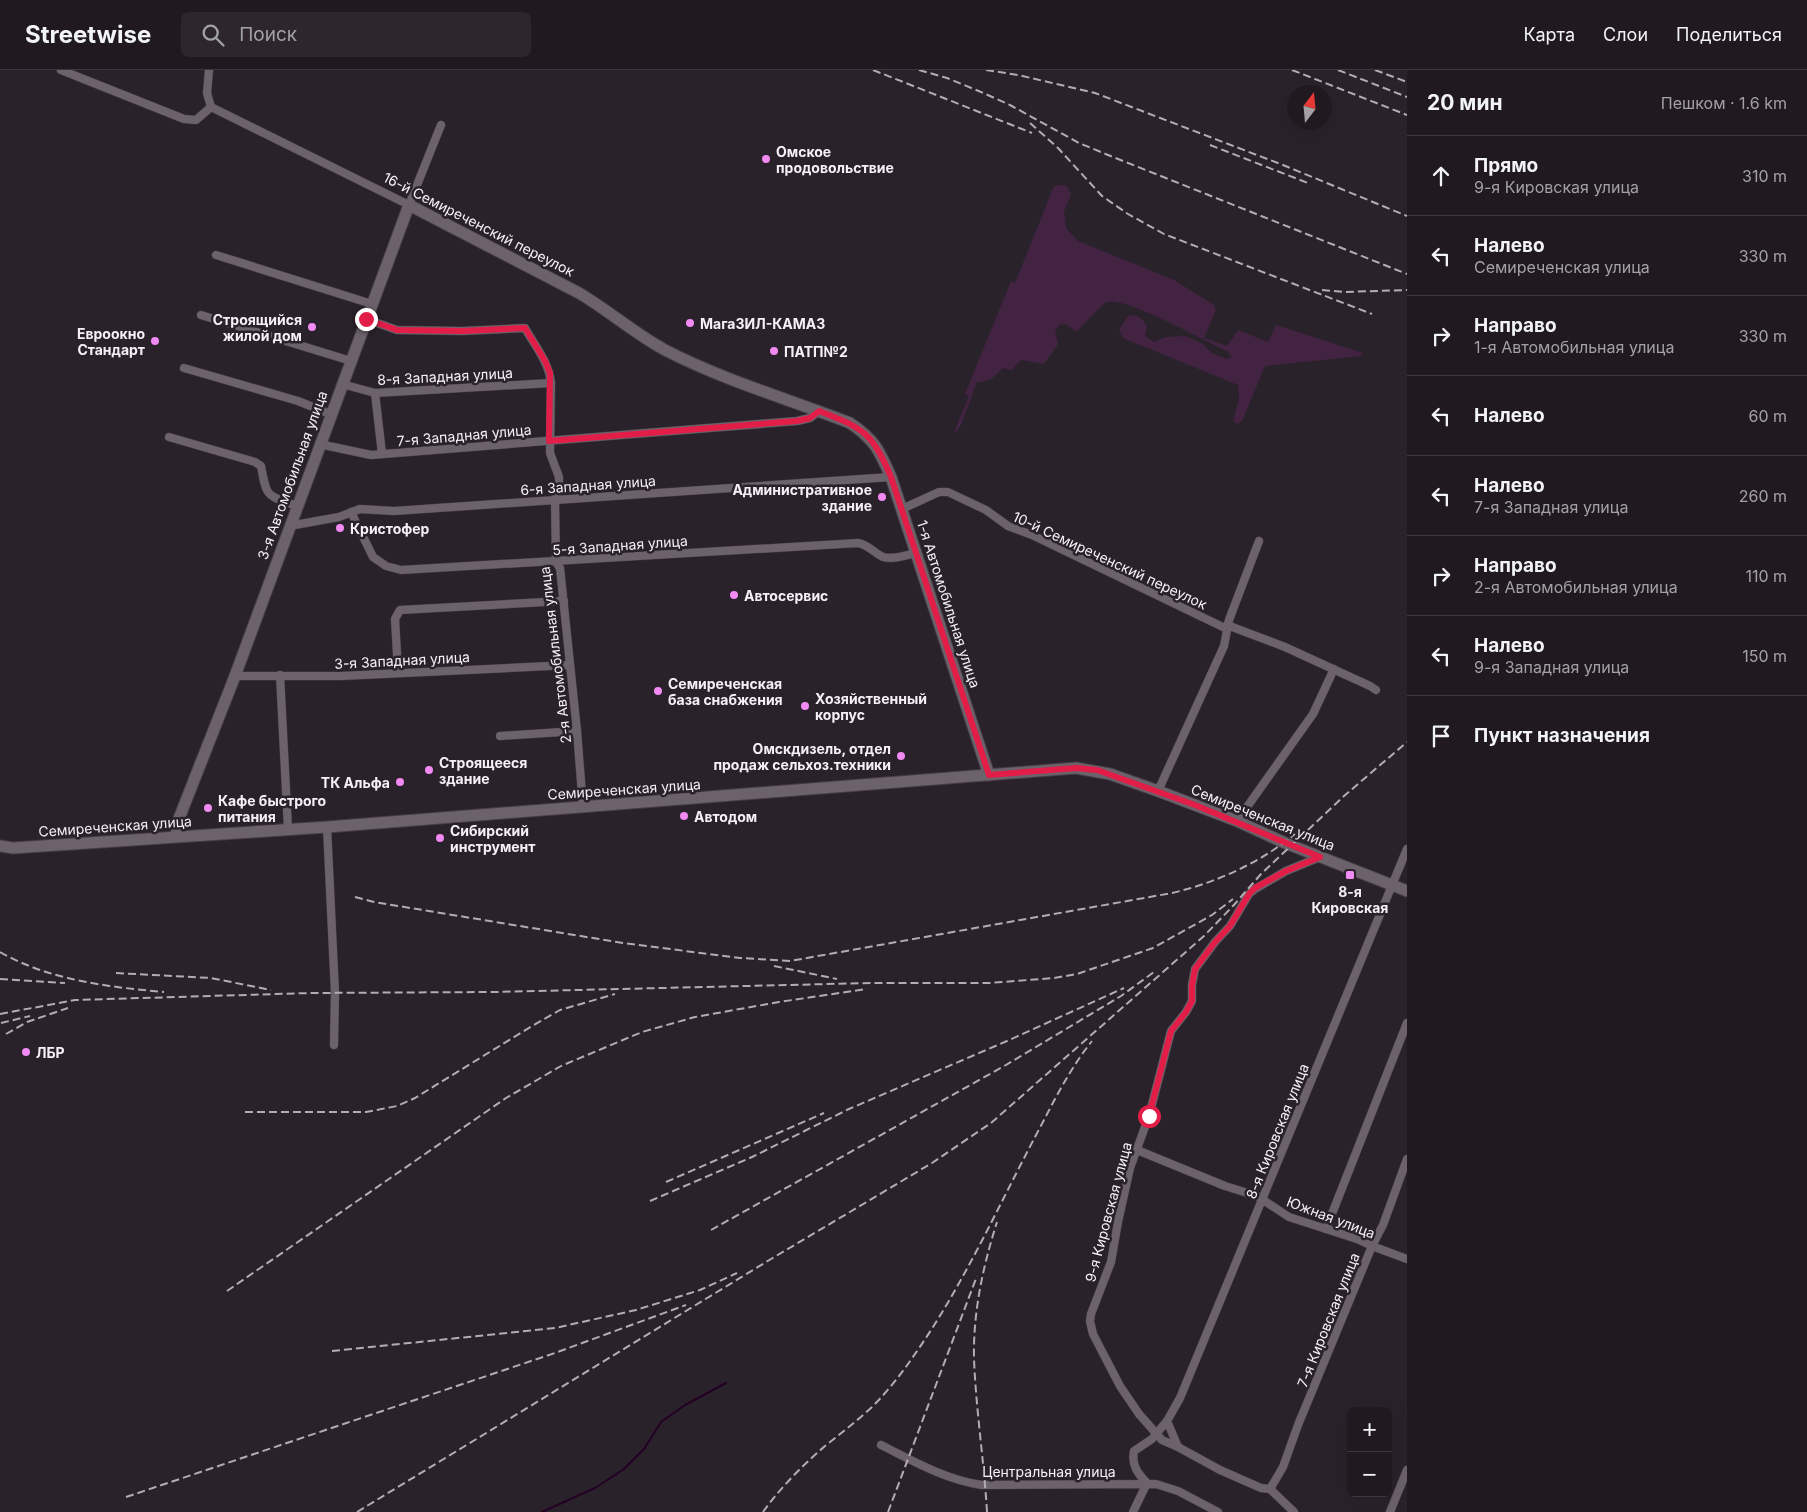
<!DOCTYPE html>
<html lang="ru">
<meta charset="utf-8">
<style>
body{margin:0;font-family:Inter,sans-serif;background:#2d272d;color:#f1f3f6}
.controls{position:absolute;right:15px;bottom:15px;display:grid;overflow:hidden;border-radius:8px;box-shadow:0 5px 20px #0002}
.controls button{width:45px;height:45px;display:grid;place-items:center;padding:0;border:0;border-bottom:1px solid #3d383e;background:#201a20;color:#f1f3f6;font:25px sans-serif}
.compass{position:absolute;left:1287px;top:15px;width:45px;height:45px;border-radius:50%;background:#201a20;box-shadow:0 5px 20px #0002;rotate:16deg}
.stop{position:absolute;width:15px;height:15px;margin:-11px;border:4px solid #e11d48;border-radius:50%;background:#fff}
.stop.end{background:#e11d48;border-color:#fff;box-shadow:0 1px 5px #0008}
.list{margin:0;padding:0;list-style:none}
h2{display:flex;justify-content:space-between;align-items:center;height:65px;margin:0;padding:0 20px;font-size:21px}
h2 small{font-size:16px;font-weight:400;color:#a2a1a5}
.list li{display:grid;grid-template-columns:32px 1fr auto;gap:15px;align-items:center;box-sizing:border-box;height:80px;padding:0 20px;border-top:1px solid #3d383e}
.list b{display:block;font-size:19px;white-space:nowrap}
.list p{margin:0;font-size:16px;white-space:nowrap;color:#a2a1a5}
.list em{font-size:16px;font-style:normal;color:#a2a1a5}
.icon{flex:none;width:28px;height:28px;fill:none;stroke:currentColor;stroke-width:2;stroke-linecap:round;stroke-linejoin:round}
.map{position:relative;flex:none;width:1407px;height:1442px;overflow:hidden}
header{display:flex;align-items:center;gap:30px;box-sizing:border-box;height:70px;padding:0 25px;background:#201a20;border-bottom:1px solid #3d383e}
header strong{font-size:24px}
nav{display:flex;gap:28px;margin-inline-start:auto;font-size:18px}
.search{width:350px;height:45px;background:#2d272d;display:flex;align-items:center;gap:12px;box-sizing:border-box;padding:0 18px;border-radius:8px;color:#a2a1a5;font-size:19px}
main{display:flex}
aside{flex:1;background:#201a20}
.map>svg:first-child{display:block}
</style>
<header>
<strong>Streetwise</strong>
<div class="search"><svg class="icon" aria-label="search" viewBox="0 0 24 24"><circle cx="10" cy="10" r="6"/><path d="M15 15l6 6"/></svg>Поиск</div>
<nav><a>Карта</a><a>Слои</a><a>Поделиться</a></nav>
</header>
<main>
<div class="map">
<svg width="1407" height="1442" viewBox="0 0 1407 1442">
<rect width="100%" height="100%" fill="#2a222a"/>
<path fill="#422442" d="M1058,115L1067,116L1071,124L1064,142L1066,158L1078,171L1174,210L1214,235L1216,240L1204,268L1227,276L1238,260L1268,272L1276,255L1363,283L1360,286L1265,296L1242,351L1238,354L1233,351L1239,329L1238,315L1123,268L1119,260L1128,246C1138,243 1142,249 1147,256L1145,266L1154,272L1166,267L1185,266L1203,274L1212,283L1226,289L1232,287L1228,282C1208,272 1124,226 1107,232C1102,234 1082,256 1077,262L1066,254L1059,255L1055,262L1058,274L1044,294L1021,290L1012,300L1003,298C994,307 990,312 977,312L961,355L957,361L954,362L969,326L965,324L1011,211L1015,213L1054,116Z"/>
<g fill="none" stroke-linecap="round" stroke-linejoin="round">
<path stroke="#230024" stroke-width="2" d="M542,1442L595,1418L624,1399L644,1379L661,1352L685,1335L726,1313"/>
<defs>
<g id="street">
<path d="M61,0L184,49L196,50L211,37L409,135L441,55"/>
<path d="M209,0L207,23L211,37"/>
<path d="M216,185L372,234"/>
<path d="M201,245L351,291"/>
<path d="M366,249L397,260L463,261L525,258C535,276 549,292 551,313L550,383L559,407V416L555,430L556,492L560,498L577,661L583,737"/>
<path d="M184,298L298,331L330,344"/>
<path d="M342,314L375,323L551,313"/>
<path d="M375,323L382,384"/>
<path d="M169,367L255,392L261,396C267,429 266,424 296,436"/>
<path d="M319,374L371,385L797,351L810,348L819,341"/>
<path d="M902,439L939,422H948L986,440L1008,456L1032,465L1227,559"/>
<path d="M351,442L373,487L386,496L401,500L858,473C869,475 874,483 883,487C893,490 906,485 916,483"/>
<path d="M289,456L339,447L360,439L394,441L891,407"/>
<path d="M1227,555L1285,577L1370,616L1376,620"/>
<path d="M398,602L395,549L400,540L564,531"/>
<path d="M280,605L288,759"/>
<path d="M235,606H341L570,595"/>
<path d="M500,666L577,661"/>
<path d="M1158,721L1224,576L1229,550L1259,471"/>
<path d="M1237,751L1313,644L1334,599"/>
<path d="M327,757L335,923L334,975"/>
<path d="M1137,1080L1225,1116L1257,1126L1289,1147L1357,1169L1372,1176L1407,1189"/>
<path d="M1326,1159L1407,953"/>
<path d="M881,1375C913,1391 946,1410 982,1415L1156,1414L1178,1421L1218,1442"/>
<path d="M1178,1377L1167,1351L1180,1328L1407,779"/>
<path d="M1270,1419L1283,1397L1298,1355L1372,1176L1383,1155L1407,1089"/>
<path d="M1133,1442L1147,1413C1138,1404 1131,1395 1134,1381L1152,1369L1167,1351"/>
<path d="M1294,1442L1270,1419L1261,1418L1220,1400L1178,1377L1162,1370L1139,1344L1120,1316L1093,1264L1090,1251L1091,1244L1111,1192L1118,1152L1130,1098L1149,1046L1171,961L1186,942L1192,931V915L1195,899L1215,872L1230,856L1249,824L1255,819L1286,801L1320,787"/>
<path d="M1390,1442L1407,1400"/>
</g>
<g id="secondary">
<path d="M176,766L178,751L235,606L409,135L579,223C608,240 635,264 665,280C723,310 788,329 850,353C875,370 879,380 891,407L989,705"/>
<path d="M0,776L13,778L327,757L1076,698L1110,704L1158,721L1237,751L1285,773L1407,821"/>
</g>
</defs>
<use href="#street" stroke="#453e45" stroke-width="9"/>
<use href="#secondary" stroke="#453e45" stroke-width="13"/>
<use href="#street" stroke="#6c626b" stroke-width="8"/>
<use href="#secondary" stroke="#6c626b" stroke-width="11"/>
<g stroke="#b3adb3" stroke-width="2" stroke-dasharray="8 4" stroke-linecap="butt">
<path d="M873,0L1032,63"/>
<path d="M919,0L947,8L981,22L1010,35L1079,73L1108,85L1407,204"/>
<path d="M986,0L1018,5L1095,23L1283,95L1407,146"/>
<path d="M1292,0L1407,45"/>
<path d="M1338,0L1407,27"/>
<path d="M1375,0L1407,12"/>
<path d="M1030,53L1058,78L1102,126L1128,144L1164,164L1372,244"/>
<path d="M1210,75L1308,113"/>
<path d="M1322,220L1344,222L1407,220"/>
<path d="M355,827L374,832L623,873L740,888L790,891L1172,823C1215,813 1260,793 1295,764"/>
<path d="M0,882C49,910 108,917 164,922"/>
<path d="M774,896L837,909"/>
<path d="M116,903L211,908L271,920"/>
<path d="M0,909L65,913"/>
<path d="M0,944L75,930L311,923L494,922L871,913H989L1054,908L1077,904L1153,878L1212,845L1233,829"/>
<path d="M1,953L30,946"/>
<path d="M6,964L27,952L68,938"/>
<path d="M245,1042H366L397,1036L415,1028L532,956L560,940L615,924"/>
<path d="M666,1112L824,1043"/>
<path d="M650,1131L752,1087L849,1039L1007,971L1124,918"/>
<path d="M711,1160L1006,995L1121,926L1154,902"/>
<path d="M227,1221L506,1028L561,996L642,962L695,947L779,932L867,919"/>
<path d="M332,1281L555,1258L636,1240L700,1220L737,1203"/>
<path d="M126,1427L555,1283L686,1235"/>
<path d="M357,1442L771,1189L932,1093L991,1053L1204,866L1233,836L1261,804L1344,726L1407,672"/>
<path d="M763,1442C780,1418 803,1395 825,1376C841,1363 857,1351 872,1337C888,1321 902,1303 915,1284C962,1217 996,1141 1034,1069C1052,1035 1068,1001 1092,971"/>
<path d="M888,1442L977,1206"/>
<path d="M987,1442C984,1391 976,1340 974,1289C973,1242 983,1196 997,1152"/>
</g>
</g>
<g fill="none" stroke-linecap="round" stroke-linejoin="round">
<path stroke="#e11d48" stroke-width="6" d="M366,249L397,260L463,261L525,258L545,291L550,303L549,371L797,351L810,348L819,341C863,358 872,362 891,407L989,705L1076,698L1097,700L1195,735L1320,787L1286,801L1255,818L1249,824L1230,856L1215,872L1195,899L1192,915V931L1186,942L1171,961L1149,1046"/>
</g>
<g fill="#f28af3" stroke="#2a222a" stroke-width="2">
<circle cx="766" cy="89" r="5"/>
<circle cx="690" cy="253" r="5"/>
<circle cx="312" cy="257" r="5"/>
<circle cx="155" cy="271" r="5"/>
<circle cx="774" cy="281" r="5"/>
<circle cx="882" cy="427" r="5"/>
<circle cx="340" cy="458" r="5"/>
<circle cx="734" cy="525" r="5"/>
<circle cx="658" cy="621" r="5"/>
<circle cx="805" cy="636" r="5"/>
<circle cx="901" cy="686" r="5"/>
<circle cx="429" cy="700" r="5"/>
<circle cx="400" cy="712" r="5"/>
<circle cx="208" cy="738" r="5"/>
<circle cx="684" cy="746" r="5"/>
<circle cx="440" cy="768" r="5"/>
<rect x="1345" y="800" width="10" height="10" rx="2.5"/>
<circle cx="26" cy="982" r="5"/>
</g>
<g text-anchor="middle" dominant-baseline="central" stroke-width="5" stroke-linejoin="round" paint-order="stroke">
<g font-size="14" font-weight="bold" fill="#f6f0f6" stroke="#2a222a" text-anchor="start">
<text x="776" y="81">Омское<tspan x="776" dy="16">продовольствие</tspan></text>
<text x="302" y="249" text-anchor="end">Строящийся<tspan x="302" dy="16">жилой дом</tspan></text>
<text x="700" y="253">МагаЗИЛ-КАМАЗ</text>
<text x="145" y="263" text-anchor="end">Евроокно<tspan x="145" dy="16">Стандарт</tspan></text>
<text x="784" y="281">ПАТП№2</text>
<text x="872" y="419" text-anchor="end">Административное<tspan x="872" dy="16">здание</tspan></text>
<text x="350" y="458">Кристофер</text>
<text x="744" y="525">Автосервис</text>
<text x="668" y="613">Семиреченская<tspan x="668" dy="16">база снабжения</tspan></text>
<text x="815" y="628">Хозяйственный<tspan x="815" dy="16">корпус</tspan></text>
<text x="891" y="678" text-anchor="end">Омскдизель, отдел<tspan x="891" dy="16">продаж сельхоз.техники</tspan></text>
<text x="439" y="692">Строящееся<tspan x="439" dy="16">здание</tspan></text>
<text x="390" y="712" text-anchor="end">ТК Альфа</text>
<text x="218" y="730">Кафе быстрого<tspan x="218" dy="16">питания</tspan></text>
<text x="694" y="746">Автодом</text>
<text x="450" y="760">Сибирский<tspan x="450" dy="16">инструмент</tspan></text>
<text x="1350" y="821" text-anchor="middle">8-я<tspan x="1350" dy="16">Кировская</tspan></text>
<text x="36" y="982">ЛБР</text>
</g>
<g font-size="14" fill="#f6f0f6" stroke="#2a222a">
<text transform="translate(479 154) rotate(27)">16-й Семиреченский переулок</text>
<text transform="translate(445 306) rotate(-3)">8-я Западная улица</text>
<text transform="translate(464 365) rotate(-5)">7-я Западная улица</text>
<text transform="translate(292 405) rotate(-70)">3-я Автомобильная улица</text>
<text transform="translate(588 415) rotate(-4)">6-я Западная улица</text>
<text transform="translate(620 475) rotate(-4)">5-я Западная улица</text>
<text transform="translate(1110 490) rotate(25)">10-й Семиреченский переулок</text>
<text transform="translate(949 534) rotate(72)">1-я Автомобильная улица</text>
<text transform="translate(555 585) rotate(-97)">2-я Автомобильная улица</text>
<text transform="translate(402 590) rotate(-3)">3-я Западная улица</text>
<text transform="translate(624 719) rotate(-4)">Семиреченская улица</text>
<text transform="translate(1263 747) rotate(22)">Семиреченская улица</text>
<text transform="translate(115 756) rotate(-4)">Семиреченская улица</text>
<text transform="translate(1277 1061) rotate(-68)">8-я Кировская улица</text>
<text transform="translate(1108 1142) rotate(-75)">9-я Кировская улица</text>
<text transform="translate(1331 1147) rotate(21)">Южная улица</text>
<text transform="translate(1328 1250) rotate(-68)">7-я Кировская улица</text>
<text x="1049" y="1401">Центральная улица</text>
</g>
</g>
</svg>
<div class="controls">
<button>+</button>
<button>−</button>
</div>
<svg class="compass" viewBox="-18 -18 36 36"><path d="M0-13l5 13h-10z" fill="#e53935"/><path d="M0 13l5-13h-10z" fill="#a2a1a5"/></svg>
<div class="stop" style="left:1149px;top:1046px"></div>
<div class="stop end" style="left:366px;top:249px"></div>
</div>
<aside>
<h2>20 мин<small>Пешком · 1.6 km</small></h2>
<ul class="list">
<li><svg class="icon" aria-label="ahead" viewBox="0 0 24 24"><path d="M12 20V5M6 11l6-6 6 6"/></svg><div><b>Прямо</b><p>9-я Кировская улица</p></div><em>310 m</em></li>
<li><svg class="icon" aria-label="left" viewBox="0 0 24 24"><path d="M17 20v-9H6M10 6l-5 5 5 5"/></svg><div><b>Налево</b><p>Семиреченская улица</p></div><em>330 m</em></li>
<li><svg class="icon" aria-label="right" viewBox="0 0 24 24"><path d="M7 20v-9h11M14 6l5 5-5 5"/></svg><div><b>Направо</b><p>1-я Автомобильная улица</p></div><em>330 m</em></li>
<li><svg class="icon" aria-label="left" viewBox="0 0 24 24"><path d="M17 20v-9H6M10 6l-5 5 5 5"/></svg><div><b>Налево</b></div><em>60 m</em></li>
<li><svg class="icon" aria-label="left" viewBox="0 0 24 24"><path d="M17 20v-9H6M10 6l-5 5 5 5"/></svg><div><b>Налево</b><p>7-я Западная улица</p></div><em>260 m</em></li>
<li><svg class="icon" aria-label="right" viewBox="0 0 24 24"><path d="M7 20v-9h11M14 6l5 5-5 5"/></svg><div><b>Направо</b><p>2-я Автомобильная улица</p></div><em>110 m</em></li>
<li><svg class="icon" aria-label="left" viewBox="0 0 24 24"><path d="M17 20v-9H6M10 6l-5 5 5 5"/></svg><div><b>Налево</b><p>9-я Западная улица</p></div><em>150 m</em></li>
<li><svg class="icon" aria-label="arrive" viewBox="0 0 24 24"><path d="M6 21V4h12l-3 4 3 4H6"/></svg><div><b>Пункт назначения</b></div></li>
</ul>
</aside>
</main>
